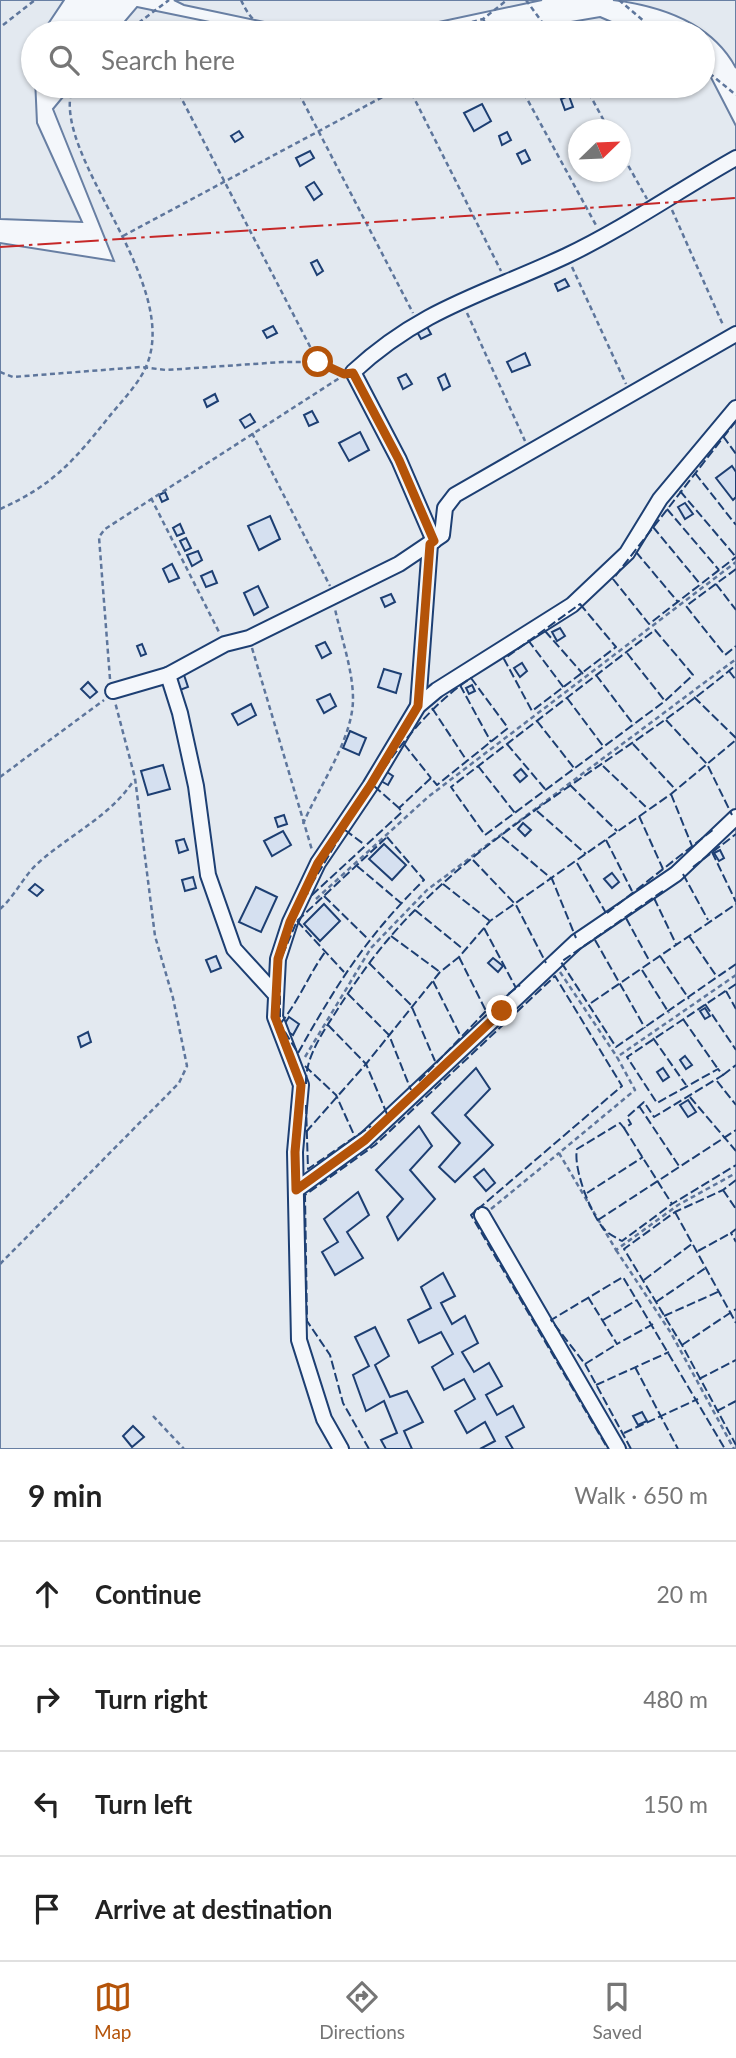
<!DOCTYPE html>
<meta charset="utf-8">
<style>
body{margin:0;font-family:Lato,sans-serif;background:#f6f6f6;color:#222}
.compass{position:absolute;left:568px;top:119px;width:63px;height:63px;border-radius:50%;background:#fff;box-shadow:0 2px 5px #0004;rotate:67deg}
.stop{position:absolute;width:21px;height:21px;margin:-16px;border:5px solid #b45309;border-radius:50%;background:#fff}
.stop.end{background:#b45309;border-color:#fff;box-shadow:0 2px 7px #0008}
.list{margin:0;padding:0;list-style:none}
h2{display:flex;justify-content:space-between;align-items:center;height:91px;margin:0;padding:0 28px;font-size:30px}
h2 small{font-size:23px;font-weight:400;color:#767676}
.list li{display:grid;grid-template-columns:46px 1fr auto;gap:21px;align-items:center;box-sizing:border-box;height:105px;padding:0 28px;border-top:2px solid #e0e0e0}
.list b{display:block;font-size:26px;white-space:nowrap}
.list em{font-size:23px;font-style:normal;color:#767676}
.icon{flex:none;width:38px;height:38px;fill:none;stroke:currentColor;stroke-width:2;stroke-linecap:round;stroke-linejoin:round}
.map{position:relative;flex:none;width:736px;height:1449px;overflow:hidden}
.search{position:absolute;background:#fff;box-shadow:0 2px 5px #0004;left:21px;right:21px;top:21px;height:77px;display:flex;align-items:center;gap:18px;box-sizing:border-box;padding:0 24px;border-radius:38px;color:#767676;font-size:26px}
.sheet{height:511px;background:#fff}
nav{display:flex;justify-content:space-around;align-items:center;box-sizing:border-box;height:98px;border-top:2px solid #e0e0e0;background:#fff;font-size:19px;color:#767676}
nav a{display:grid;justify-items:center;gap:4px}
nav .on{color:#b45309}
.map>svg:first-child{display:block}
</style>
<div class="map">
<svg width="736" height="1449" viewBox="0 0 736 1449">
<rect width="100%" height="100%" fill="#f4f7fb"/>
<g fill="#e3e9f0" stroke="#687fa3" stroke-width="2" fill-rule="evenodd">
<path d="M0,0H64L42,33H33L37,123L82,222L0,219Z"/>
<path d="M174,0H542L434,23L311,32L184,5Z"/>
<path d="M613,0H736V68C712,23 661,6 613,0Z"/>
<path d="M137,7L263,33H115Z"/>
<path d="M600,17L637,33H506Z"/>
<path d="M703,62L736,126V1449H0V243L114,261L53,109L72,86H703ZM578,130H620V172H578Z"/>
</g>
<g fill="#d5e0f0" stroke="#1d3f73" stroke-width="2">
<path d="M569,96L573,107L565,110L561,99Z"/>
<path d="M482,104L491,121L474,131L464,113Z"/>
<path d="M239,131L243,137L235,142L231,136Z"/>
<path d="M507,132L511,140L502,145L499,136Z"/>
<path d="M525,150L530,160L522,164L517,154Z"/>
<path d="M310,151L314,158L300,166L296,158Z"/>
<path d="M314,182L322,194L314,200L306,187Z"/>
<path d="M317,260L323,271L317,275L311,263Z"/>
<path d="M565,279L569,286L558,291L555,284Z"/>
<path d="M426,325L431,334L421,339L416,330Z"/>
<path d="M273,326L277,333L267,338L263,331Z"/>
<path d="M525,353L530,365L512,372L507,362Z"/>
<path d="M406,374L412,384L403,389L398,378Z"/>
<path d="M445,374L450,386L443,390L438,378Z"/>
<path d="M215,394L218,401L207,407L204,400Z"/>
<path d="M312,411L318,422L309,426L304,415Z"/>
<path d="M250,414L255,422L245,428L240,420Z"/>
<path d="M360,432L369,450L349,461L339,443Z"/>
<path d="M732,466L736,472V497L733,500L716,478Z"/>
<path d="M165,492L168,499L162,502L159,495Z"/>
<path d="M685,503L693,514L685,519L678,507Z"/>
<path d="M270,516L280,539L259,550L248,526Z"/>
<path d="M180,524L184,533L177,536L173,528Z"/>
<path d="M186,538L191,548L185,551L180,541Z"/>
<path d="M198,551L202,560L192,566L187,555Z"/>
<path d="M172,564L179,578L169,582L163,569Z"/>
<path d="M212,571L217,583L206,587L201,576Z"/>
<path d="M258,586L268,607L254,615L244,593Z"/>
<path d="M391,594L395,602L385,607L381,598Z"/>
<path d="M560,628L565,636L557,641L552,632Z"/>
<path d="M325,642L331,653L322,658L316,646Z"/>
<path d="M142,644L146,654L141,656L137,646Z"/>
<path d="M522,663L527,671L520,677L514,668Z"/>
<path d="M384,669L401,674L396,693L378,687Z"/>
<path d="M183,672L188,687L180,690L175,675Z"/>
<path d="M88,682L97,692L90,698L81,689Z"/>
<path d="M472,685L475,691L469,694L466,688Z"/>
<path d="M330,694L336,706L324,713L317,700Z"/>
<path d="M251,704L256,715L238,725L232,714Z"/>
<path d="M350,731L366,738L359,755L343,748Z"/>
<path d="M163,765L170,789L148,795L141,771Z"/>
<path d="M521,769L527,776L520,782L514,775Z"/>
<path d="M387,772L393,776L388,785L381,781Z"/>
<path d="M284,815L287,824L278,827L275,818Z"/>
<path d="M523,823L531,830L525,836L518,829Z"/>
<path d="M283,831L291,845L272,856L264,841Z"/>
<path d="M184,839L188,850L179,853L176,841Z"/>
<path d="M384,844L406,865L392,880L369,859Z"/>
<path d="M720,850L724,858L719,861L714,853Z"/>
<path d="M612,873L619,882L612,888L604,879Z"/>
<path d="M193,877L196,888L185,891L182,880Z"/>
<path d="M35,884L43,890L37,896L29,890Z"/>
<path d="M256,887L277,897L261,932L239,922Z"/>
<path d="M324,904L340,921L320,941L304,924Z"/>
<path d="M216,956L221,968L211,972L206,960Z"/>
<path d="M493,958L503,966L498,972L488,963Z"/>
<path d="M705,1008L710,1016L705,1019L700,1011Z"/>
<path d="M289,1017L299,1024L293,1035L282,1028Z"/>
<path d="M88,1032L91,1042L81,1047L78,1037Z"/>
<path d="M685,1056L692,1065L686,1069L680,1060Z"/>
<path d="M476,1068L490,1089L465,1115L493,1145L455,1182L439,1167L460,1143L432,1113Z"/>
<path d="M663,1068L669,1077L663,1081L657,1072Z"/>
<path d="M688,1100L696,1112L688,1117L680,1105Z"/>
<path d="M419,1126L432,1146L410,1170L435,1199L398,1240L387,1217L403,1199L376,1170Z"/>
<path d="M484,1169L495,1183L486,1191L474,1177Z"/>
<path d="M358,1192L369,1215L347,1232L363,1258L335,1275L322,1252L338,1242L324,1219Z"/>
<path d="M443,1273L455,1296L441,1303L452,1324L465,1316L478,1343L462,1352L474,1372L489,1363L502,1386L486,1395L497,1415L513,1406L524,1427L506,1437L513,1449H480L495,1441L485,1422L467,1433L455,1411L475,1399L464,1379L444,1390L432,1367L453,1354L441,1332L419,1343L408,1320L431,1308L421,1287Z"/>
<path d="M375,1327L389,1356L375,1365L390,1397L407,1391L423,1422L404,1431L412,1449H386L381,1440L397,1433L384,1401L366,1411L353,1375L369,1366L355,1337Z"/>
<path d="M642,1412L647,1421L638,1425L633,1416Z"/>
<path d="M133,1426L144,1437L132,1447L123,1436Z"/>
</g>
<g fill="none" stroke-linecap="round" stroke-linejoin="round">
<defs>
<g id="minor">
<path d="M434,541L399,460L353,372C422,308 485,294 566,256C625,228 679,190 736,158"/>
<path d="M113,691L168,675"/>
<path d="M418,706L430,544"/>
<path d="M276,995L234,949L208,875L196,786L180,713L168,675L225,644L249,638L399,564L442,535L445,508L455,495L736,334"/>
<path d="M296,1190L365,1140L576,942L676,874L736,817"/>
<path d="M482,1215L618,1449"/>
<path d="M341,1449L324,1419L299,1340L295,1152L301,1085L275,1017L278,959L290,922L318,863L370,786L418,706L437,690L572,605L627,553L660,499L736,408"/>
</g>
</defs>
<use href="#minor" stroke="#1d3f73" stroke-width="18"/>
<g stroke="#5e769c" stroke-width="2.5" stroke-dasharray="5 3.5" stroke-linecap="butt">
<path d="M241,0C252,24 263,30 288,33"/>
<path d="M526,0L550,33"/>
<path d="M619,0L658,33"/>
<path d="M483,19L491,33"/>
<path d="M140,22L147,33"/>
<path d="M3,25L35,0"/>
<path d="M125,33L169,0"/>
<path d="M431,33L483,19L507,0"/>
<path d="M703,68L736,95"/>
<path d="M175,86L318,362"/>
<path d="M295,86L413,313"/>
<path d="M408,86L501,271"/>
<path d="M520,86L597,227"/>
<path d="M585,86L609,130"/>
<path d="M620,151L647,199"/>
<path d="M672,210L723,325"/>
<path d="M123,236L403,86"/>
<path d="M572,267L626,384"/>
<path d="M467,313L525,441"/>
<path d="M0,372L13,377L141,367L166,370L283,362H318L339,372"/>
<path d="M252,433L330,586"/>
<path d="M151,498L219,632"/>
<path d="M0,509C52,486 74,461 108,418C120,403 135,388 144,371C188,286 47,154 73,86"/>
<path d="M252,648L312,850"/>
<path d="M110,679L99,537L105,529L341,377"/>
<path d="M0,777L104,700"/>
<path d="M303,824C318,788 353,739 353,699C353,670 341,637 335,609"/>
<path d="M316,899L428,797L736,562"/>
<path d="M0,909C15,896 23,877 37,864C70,834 110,817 134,780"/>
<path d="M560,972L617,1057"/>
<path d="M736,975L617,1057L635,1090L559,1153L616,1250L678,1205L736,1173"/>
<path d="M305,1057L371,948L427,890L736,659"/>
<path d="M491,1209L559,1153"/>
<path d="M616,1250L671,1333L734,1449"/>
<path d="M0,1264L179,1083L187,1066L173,998L155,936L135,778L115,702"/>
<path d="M153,1416L184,1449"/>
</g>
<use href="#minor" stroke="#f4f7fb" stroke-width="14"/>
<g stroke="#1d3f73" stroke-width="2" stroke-dasharray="9 3.5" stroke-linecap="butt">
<path d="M736,421L613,579L649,624L736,557"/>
<path d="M723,436L736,454"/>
<path d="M695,473L736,525"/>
<path d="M680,491L736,557"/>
<path d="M667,509L719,570"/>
<path d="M653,527L701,585"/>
<path d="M636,552L678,602"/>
<path d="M736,569L686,606L725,655L736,646"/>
<path d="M716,584L736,610"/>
<path d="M580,604L616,647L532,711L504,659Z"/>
<path d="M655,630L693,675L665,701L485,835L451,787Z"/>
<path d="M545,631L583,674"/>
<path d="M528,640L564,688"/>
<path d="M627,653L665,701"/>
<path d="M729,671L736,680"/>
<path d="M596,675L634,725"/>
<path d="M471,678L508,728L437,785L431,778L399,808L402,812L312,895L306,893C351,821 399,726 471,678Z"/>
<path d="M460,685L491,742"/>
<path d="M694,697L736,738"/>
<path d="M567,698L603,746"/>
<path d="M432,708L467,761"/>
<path d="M666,720L707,764L732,815"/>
<path d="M537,721L574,768"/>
<path d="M404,744L431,778"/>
<path d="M507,744L545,789"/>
<path d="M633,744L675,789"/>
<path d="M478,766L515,813"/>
<path d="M603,766L647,808"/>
<path d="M570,785L617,831"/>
<path d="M374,786L399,808"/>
<path d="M671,794L692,846"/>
<path d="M537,811L586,854"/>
<path d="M639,816L663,869"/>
<path d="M345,830L365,845"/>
<path d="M387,837L424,880C366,937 337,984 298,1053L280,1024V961L297,921Z"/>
<path d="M502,837L552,879L576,938"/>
<path d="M606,840L632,891"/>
<path d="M712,852L736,902"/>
<path d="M473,860L516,905L546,963"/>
<path d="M577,863L606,913"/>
<path d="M357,866L401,903"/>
<path d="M693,867L736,834"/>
<path d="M683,874L708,920"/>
<path d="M443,884L490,921"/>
<path d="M663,891L561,962L616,1047L736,964"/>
<path d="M324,896L368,939"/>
<path d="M654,898L676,944"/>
<path d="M415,910L463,949"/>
<path d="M607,913L714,829"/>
<path d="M626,918L650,962"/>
<path d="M297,921L344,972"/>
<path d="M484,928L516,988"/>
<path d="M391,936L440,972"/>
<path d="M689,936L717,977"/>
<path d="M595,940L645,1028"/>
<path d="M660,956L689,999"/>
<path d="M459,957L486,1011"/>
<path d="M369,963L411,1005L435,1061"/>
<path d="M642,970L669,1013"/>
<path d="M433,981L460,1035"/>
<path d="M736,984L627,1057L657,1103L718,1069L723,1075L654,1117L644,1102L627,1117L631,1124L624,1128L620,1123L577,1149C573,1168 590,1212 603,1228C608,1234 615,1237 622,1241L672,1204L736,1165"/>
<path d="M726,991L736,1009"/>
<path d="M348,994L389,1035L411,1090"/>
<path d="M591,1003L736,904"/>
<path d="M705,1004L736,1050"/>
<path d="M683,1019L718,1069"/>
<path d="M280,1024C299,1001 308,976 325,952"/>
<path d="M328,1025L366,1064L387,1114"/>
<path d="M653,1038L686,1085"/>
<path d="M305,1066L336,1095L355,1137"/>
<path d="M723,1075L736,1065"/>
<path d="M419,1081L486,1011L520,985"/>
<path d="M717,1081L736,1105"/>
<path d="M306,1084C305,1056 324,1031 339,1007C361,973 385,940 414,911C509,814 633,752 736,665"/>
<path d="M690,1097L736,1151"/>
<path d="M306,1105L308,1169L371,1126"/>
<path d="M639,1106L679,1166"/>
<path d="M624,1128L672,1204"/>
<path d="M306,1132L366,1064L440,972L459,957L490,921L671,794L736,740"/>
<path d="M736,1180L723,1190L675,1212L624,1249L682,1345L736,1445"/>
<path d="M723,1190L736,1209"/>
<path d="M587,1193L643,1157"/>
<path d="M675,1212L736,1323"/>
<path d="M598,1220L736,1130"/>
<path d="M736,1229L731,1233L736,1242"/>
<path d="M698,1251L731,1233"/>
<path d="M644,1280L693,1243"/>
<path d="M588,1297L617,1344L653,1324"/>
<path d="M656,1302L707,1267"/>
<path d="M664,1316L720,1291"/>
<path d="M603,1320L637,1300"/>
<path d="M682,1345L736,1309"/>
<path d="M585,1364L617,1344"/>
<path d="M635,1367L678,1449"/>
<path d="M699,1379L736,1360"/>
<path d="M596,1385L669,1352"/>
<path d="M717,1411L736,1401"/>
<path d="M624,1433L698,1399"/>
<path d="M369,1449L343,1403L330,1355L307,1321L305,1195L375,1145L555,976L622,1086L471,1215L608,1449"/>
<path d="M631,1449L585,1364L551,1320L623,1277L725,1449"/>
</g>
<path stroke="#c62828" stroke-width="2" stroke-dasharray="24 5 3.5 5" stroke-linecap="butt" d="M0,247L736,198"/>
</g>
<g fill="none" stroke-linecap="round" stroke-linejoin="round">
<path stroke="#b45309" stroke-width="9" d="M318,362L344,374L353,373L399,460L434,541L430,544L418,706L370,786L318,863L290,922L278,959L275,1017L301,1085L295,1152L296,1190L365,1140L502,1011"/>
</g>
</svg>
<svg class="compass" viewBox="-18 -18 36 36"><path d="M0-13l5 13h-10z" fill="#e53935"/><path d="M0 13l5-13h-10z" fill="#767676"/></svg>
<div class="stop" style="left:318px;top:362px"></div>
<div class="stop end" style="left:502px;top:1011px"></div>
<div class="search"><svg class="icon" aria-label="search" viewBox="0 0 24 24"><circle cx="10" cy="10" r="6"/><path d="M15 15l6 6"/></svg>Search here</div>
</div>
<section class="sheet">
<h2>9 min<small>Walk · 650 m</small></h2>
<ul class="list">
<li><svg class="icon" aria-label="ahead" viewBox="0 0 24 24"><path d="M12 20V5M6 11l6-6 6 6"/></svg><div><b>Continue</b></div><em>20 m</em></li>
<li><svg class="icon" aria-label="right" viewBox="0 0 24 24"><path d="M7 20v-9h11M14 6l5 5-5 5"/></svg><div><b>Turn right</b></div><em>480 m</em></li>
<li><svg class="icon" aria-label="left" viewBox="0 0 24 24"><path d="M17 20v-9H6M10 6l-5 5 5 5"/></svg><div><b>Turn left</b></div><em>150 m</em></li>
<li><svg class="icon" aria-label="arrive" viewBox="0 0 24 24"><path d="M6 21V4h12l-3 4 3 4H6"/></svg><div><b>Arrive at destination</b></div></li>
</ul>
</section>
<nav>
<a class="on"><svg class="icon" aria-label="map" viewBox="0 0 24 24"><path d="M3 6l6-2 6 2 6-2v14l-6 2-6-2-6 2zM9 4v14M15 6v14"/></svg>Map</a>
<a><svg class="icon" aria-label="directions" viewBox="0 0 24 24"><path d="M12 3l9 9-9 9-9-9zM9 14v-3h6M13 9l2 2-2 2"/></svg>Directions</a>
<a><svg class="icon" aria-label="saved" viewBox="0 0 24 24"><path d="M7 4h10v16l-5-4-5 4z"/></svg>Saved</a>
</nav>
